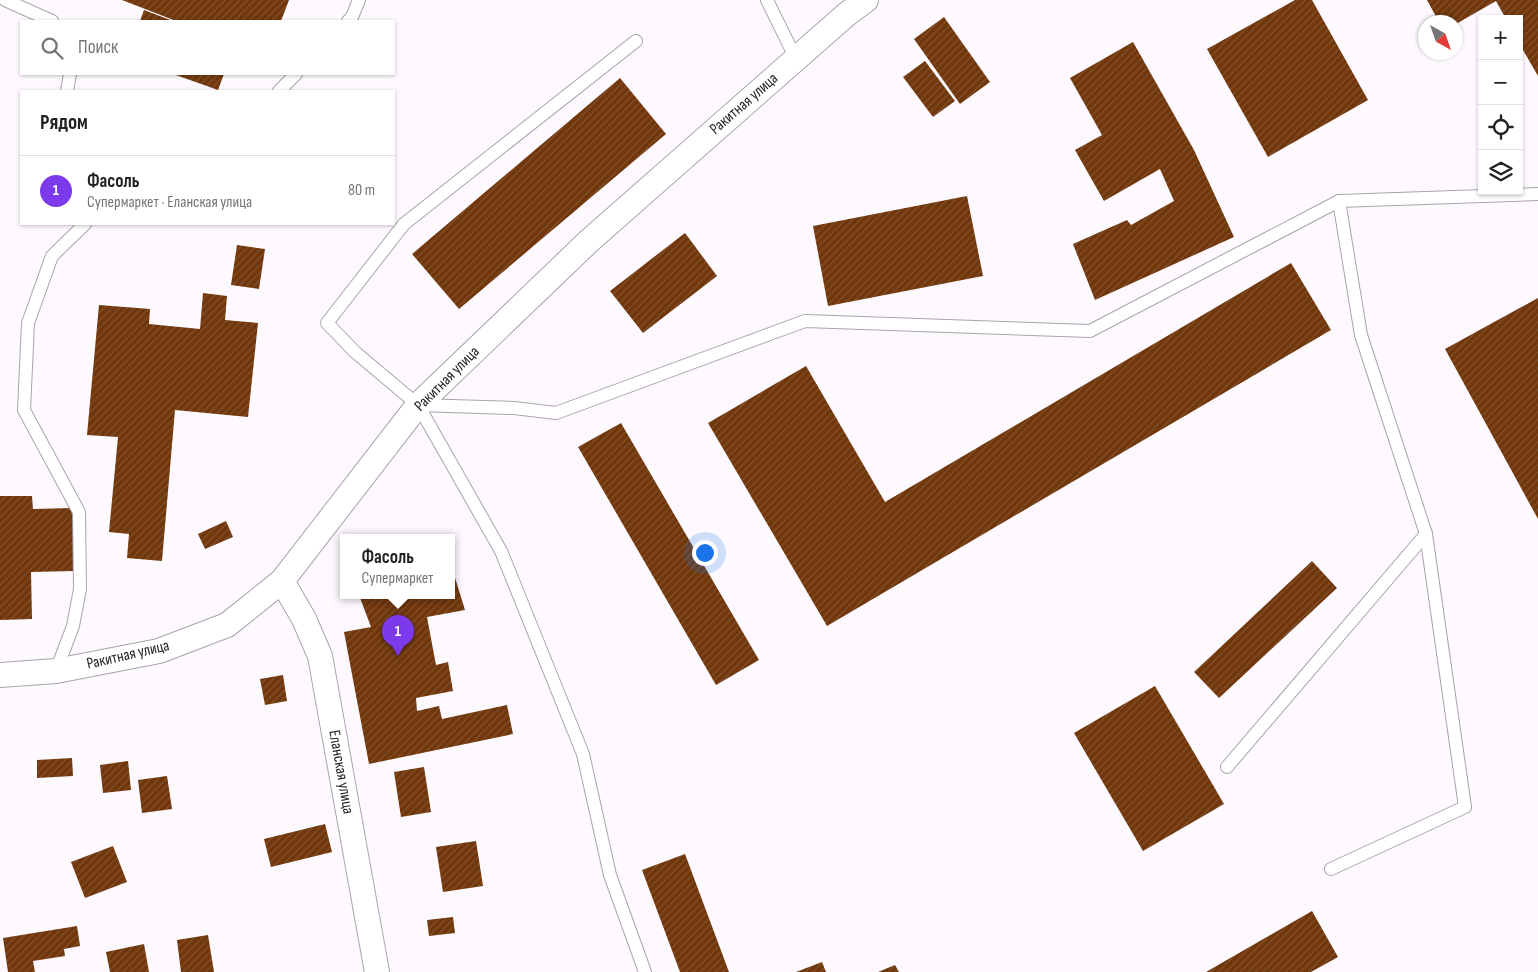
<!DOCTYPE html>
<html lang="ru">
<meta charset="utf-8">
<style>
body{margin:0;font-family:"Sofia Sans Condensed",sans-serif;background:#f2f2f2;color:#222}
.controls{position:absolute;right:15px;top:15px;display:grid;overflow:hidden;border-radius:0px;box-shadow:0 1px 4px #0004}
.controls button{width:45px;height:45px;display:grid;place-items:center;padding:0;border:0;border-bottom:1px solid #e0e0e0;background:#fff;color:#222;font:25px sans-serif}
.compass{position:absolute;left:1418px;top:15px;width:45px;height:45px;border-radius:50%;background:#fff;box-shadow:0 1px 4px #0004;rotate:140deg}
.you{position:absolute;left:704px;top:552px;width:18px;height:18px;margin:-12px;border:4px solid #fff;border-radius:50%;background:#1a73e8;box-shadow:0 0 0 8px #1a73e833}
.badge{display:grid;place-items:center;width:32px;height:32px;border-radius:50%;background:#7c3aed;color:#fff;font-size:16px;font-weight:700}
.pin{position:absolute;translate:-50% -41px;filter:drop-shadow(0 1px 2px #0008)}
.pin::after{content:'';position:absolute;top:26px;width:18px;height:15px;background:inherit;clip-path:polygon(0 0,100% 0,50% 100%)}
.popup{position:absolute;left:340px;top:534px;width:115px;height:65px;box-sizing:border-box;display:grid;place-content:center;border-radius:0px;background:#fff;filter:drop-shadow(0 1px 4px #0005);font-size:16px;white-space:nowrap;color:#767676}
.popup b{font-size:19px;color:#222}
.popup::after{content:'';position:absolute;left:50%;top:100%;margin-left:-10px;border:10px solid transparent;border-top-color:#fff}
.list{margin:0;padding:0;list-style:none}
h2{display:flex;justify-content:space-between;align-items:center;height:65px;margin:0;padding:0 20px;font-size:21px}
h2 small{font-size:16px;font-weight:400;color:#767676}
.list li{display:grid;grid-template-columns:32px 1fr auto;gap:15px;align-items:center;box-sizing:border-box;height:70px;padding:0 20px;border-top:1px solid #e0e0e0}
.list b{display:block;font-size:19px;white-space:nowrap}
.list p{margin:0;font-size:16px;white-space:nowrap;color:#767676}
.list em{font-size:16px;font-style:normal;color:#767676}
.icon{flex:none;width:28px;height:28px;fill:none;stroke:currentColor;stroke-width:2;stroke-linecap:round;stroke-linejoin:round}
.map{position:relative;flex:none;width:1538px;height:972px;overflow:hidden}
.search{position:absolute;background:#fff;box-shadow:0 1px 4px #0004;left:20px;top:20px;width:375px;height:55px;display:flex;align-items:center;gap:12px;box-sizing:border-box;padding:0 18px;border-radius:0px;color:#767676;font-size:19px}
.panel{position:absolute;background:#fff;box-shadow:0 1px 4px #0004;left:20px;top:90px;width:375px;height:135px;border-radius:0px}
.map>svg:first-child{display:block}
</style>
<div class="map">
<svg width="1538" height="972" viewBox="0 0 1538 972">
<defs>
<pattern id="building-hatch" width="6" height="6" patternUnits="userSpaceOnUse" patternTransform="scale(1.25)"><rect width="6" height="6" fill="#71360a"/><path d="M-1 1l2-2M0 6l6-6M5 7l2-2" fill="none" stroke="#80512e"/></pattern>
</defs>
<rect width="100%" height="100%" fill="#fdf9fe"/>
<g fill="url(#building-hatch)">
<path d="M122,0H289L281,21H176Z"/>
<path d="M1295,0H1312L1368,100L1268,157L1207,49Z"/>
<path d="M1427,0H1538V76L1519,43V19H1506L1496,1L1456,24V22H1439Z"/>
<path d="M144,10L173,21H140Z"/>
<path d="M944,17L990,82L960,104L914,39Z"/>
<path d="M1133,42L1194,150L1234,237L1095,300L1073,244L1127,220L1131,225L1174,201L1160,169L1104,201L1075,150L1102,135L1070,78Z"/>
<path d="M925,61L955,101L933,117L903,77Z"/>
<path d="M173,74H224L218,90Z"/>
<path d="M620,78L666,134L459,309L412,254Z"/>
<path d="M967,196L983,276L828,306L813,226Z"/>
<path d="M685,233L717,276L643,333L610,291Z"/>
<path d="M237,245L265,249L259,289L231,285Z"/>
<path d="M1291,263L1331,330L827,626L708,423L806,366L885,502Z"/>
<path d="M203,293L227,296L225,320L258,323L248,417L175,410L162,561L127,558L129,534L109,532L118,437L87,435L99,305L150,309L149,324L200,329Z"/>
<path d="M1538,298V519L1445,349Z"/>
<path d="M621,423L759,660L716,685L578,447Z"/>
<path d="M0,496H32L33,509L73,508L74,571L31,572L32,619L0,620Z"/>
<path d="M226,521L233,537L205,549L198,534Z"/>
<path d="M1312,561L1337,588L1219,698L1194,672Z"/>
<path d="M452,568L465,610L427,617L436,665L448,662L453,691L416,698L417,711L439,706L442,719L507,705L513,734L369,764L344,632L371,627L359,595H452Z"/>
<path d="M283,675L287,701L265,705L260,679Z"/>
<path d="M1155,686L1224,804L1143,851L1074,733Z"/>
<path d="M72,758L73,776L37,778V760Z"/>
<path d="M128,761L131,790L103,793L100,765Z"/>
<path d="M424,767L431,812L401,817L394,772Z"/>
<path d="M167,776L172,809L142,813L138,780Z"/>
<path d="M325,824L332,852L271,867L264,839Z"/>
<path d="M476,841L483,886L443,892L436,847Z"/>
<path d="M113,846L127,882L85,898L71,862Z"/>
<path d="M685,854L729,972H680L642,870Z"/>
<path d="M1312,911L1338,957L1311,972H1206Z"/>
<path d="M453,917L455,933L429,936L427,920Z"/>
<path d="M77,926L80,946L64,949L65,956L33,961L35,972H8L3,938Z"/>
<path d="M208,935L214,972H181L177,940Z"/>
<path d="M144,944L149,972H110L106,952Z"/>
<path d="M822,962L826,972H796Z"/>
<path d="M895,965L899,972H878Z"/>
</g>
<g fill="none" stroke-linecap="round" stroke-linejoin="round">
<defs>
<g id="service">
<path d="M5,0L52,21"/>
<path d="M767,0L796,59"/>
<path d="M348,21L352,17L359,0"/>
<path d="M636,41L404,224L327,323L355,352L418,405L501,551L583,754L610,875L645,972"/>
<path d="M67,91L70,74"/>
<path d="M279,91L296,74"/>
<path d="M418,405L514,408L556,413L805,321L1090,331L1339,201L1538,194"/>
<path d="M56,671L73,626L80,589L79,512L24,410L28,323L52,256L85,224"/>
<path d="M1227,767L1426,534L1361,335L1339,201"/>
<path d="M1331,869L1465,807L1426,534"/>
</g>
<g id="minor">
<path d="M282,581L304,619L320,656L377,972"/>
<path d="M0,675L56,671L159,651L227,625L282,581L418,405L589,241L847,14L866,0"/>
</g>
</defs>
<use href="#service" stroke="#a9a4ac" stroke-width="14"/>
<use href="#minor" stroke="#a9a4ac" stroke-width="26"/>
<use href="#service" stroke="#fff" stroke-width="12"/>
<use href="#minor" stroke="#fff" stroke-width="24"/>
</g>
<g text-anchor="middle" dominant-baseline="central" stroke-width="5" stroke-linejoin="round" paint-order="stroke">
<g font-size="16" fill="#262427" stroke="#fff">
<text transform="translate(744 104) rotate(-41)">Ракитная улица</text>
<text transform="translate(447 379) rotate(-45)">Ракитная улица</text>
<text transform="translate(128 655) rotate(-13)">Ракитная улица</text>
<text transform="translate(341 772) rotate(80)">Еланская улица</text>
</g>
</g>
</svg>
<div class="controls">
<button>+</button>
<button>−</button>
<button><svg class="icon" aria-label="locate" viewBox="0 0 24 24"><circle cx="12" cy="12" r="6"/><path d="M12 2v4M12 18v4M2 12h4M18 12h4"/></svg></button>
<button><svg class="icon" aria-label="layers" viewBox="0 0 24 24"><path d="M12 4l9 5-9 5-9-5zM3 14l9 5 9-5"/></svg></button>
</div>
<svg class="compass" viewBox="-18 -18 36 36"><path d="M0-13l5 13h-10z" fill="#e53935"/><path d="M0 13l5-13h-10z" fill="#767676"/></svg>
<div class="you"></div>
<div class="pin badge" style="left:398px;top:656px">1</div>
<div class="popup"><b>Фасоль</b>Супермаркет</div>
<div class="search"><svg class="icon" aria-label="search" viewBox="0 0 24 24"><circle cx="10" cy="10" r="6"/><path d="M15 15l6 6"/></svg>Поиск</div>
<section class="panel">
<h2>Рядом<small></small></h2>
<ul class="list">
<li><span class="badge">1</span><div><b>Фасоль</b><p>Супермаркет · Еланская улица</p></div><em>80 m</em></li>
</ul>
</section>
</div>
